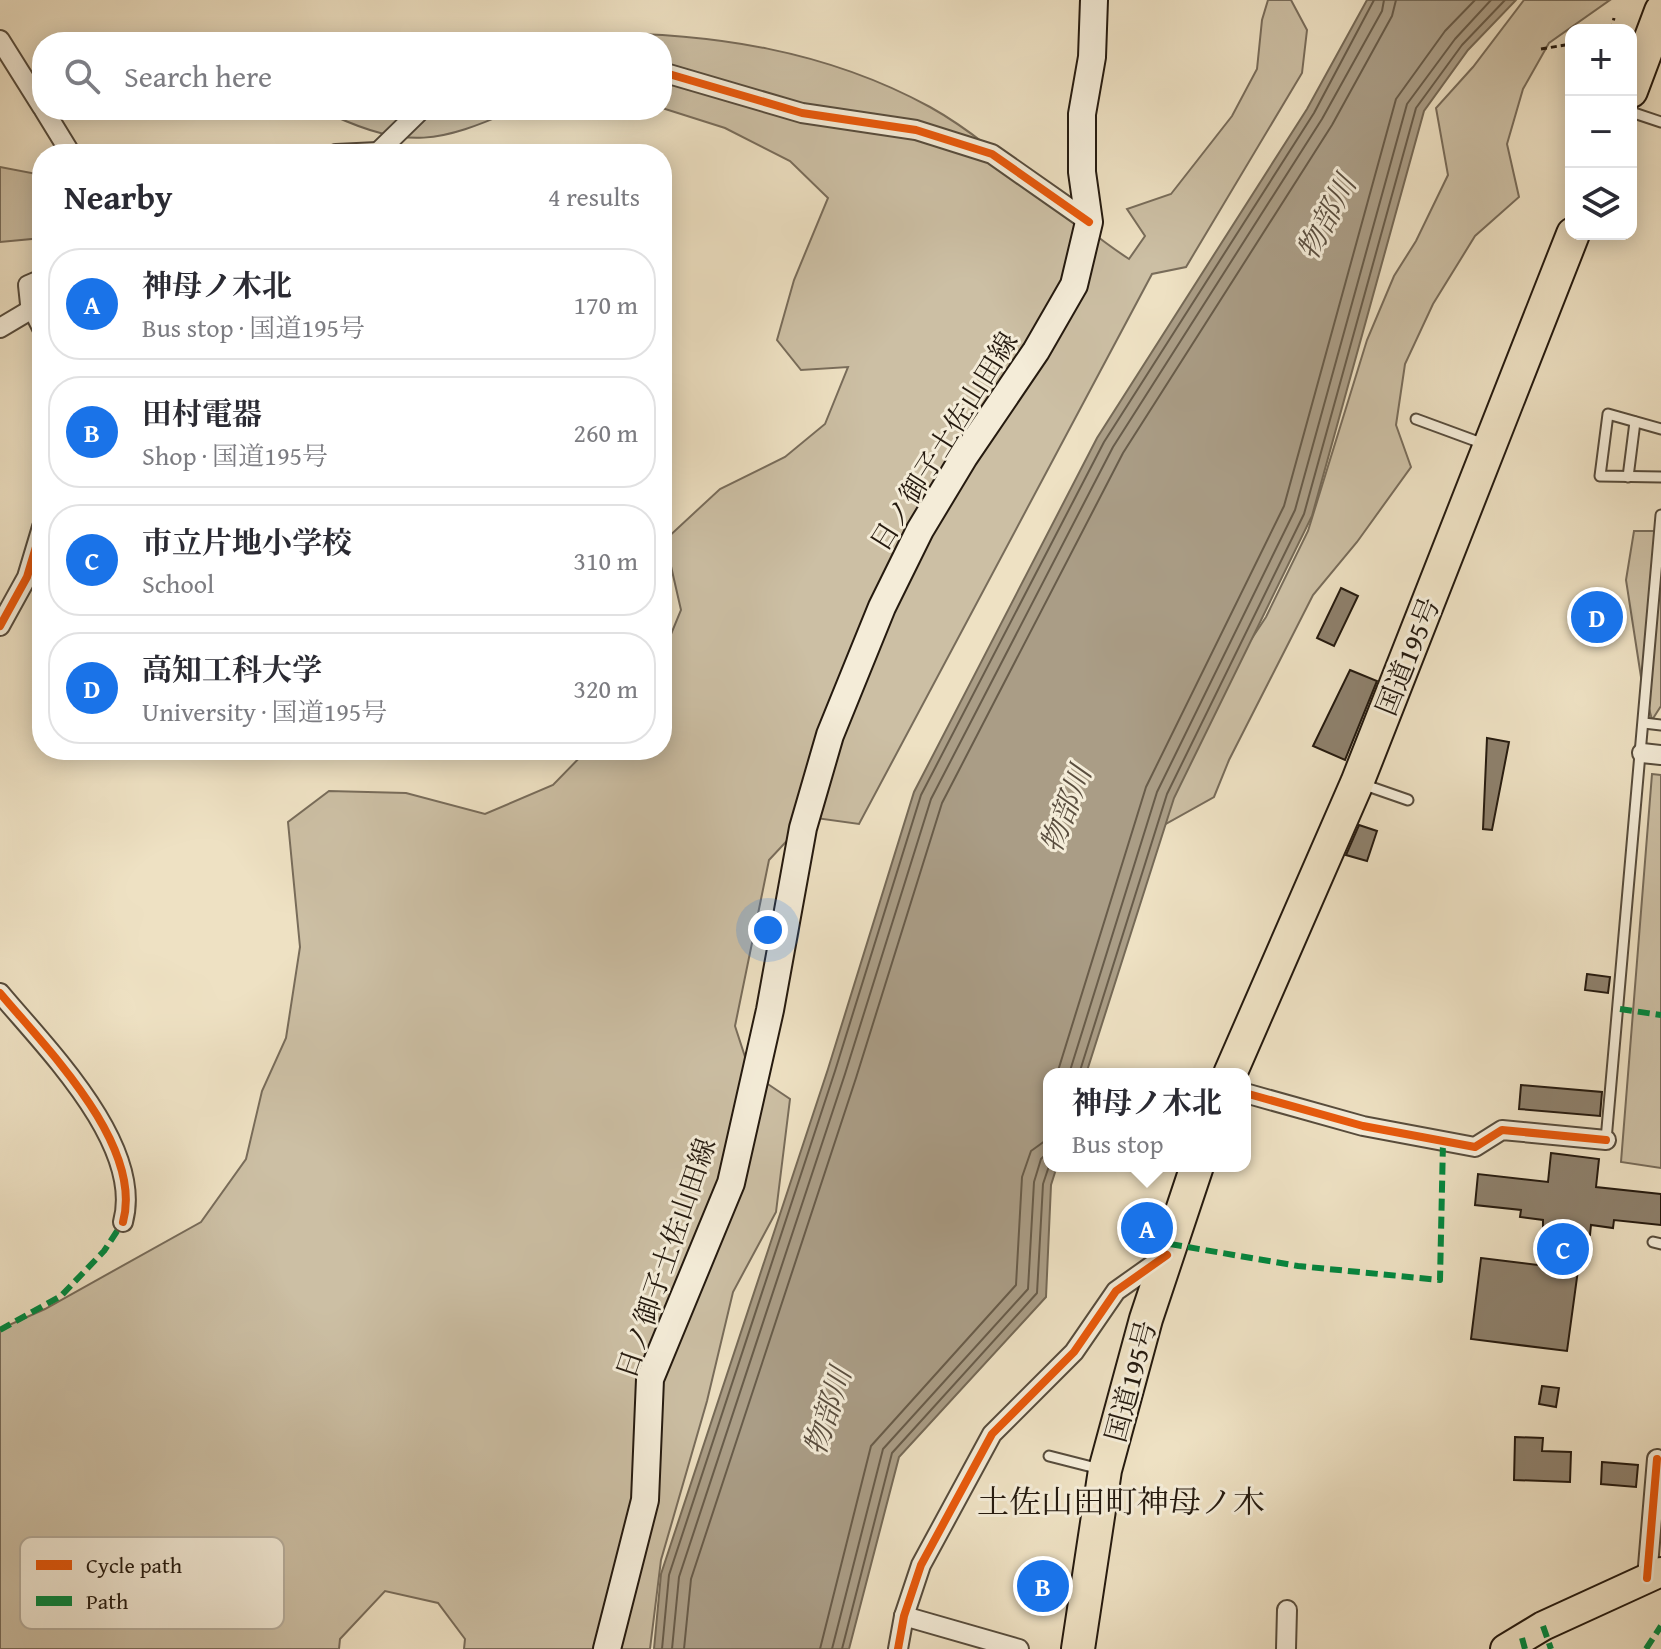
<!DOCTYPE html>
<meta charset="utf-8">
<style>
body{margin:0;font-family:"Gentium Book Plus","Noto Serif JP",serif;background:#f2f2f3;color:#2b2b33}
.controls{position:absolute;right:24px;top:24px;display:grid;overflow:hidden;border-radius:16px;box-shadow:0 4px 20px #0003}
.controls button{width:72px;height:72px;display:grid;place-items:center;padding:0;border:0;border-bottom:2px solid #e1e1e2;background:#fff;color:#2b2b33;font:40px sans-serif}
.you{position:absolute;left:768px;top:930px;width:28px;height:28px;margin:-20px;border:6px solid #fff;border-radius:50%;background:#1a73e8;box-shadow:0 0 0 12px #1a73e833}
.badge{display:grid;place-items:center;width:52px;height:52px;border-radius:50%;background:#1a73e8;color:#fff;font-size:26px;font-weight:700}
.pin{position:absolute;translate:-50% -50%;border:4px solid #fff;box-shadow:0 2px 8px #0006}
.popup{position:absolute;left:1043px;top:1068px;width:208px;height:104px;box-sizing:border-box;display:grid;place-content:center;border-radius:16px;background:#fff;filter:drop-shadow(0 2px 6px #0005);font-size:26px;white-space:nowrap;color:#7c7c81}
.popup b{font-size:30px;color:#2b2b33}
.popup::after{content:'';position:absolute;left:50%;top:100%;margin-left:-16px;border:16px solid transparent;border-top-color:#fff}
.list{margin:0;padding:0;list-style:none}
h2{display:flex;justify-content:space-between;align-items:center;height:104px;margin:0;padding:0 32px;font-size:34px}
h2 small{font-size:26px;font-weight:400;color:#7c7c81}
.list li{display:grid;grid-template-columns:52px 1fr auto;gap:24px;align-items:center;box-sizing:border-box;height:112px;margin:0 16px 16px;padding:0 16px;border:2px solid #e1e1e2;border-radius:32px}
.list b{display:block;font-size:30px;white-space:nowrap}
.list p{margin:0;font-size:26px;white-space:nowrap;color:#7c7c81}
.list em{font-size:26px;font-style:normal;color:#7c7c81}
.icon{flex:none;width:44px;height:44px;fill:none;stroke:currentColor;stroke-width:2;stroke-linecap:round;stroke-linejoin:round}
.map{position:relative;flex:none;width:1661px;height:1649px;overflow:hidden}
.search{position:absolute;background:#fff;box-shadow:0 4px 20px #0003;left:32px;top:32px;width:640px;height:88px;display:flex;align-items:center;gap:20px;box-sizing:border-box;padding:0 28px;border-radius:32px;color:#7c7c81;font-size:30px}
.panel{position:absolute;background:#fff;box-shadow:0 4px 20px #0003;left:32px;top:144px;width:640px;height:616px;border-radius:32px}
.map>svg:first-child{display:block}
</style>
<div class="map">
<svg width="1661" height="1649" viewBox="0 0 1661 1649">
<rect width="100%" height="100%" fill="#eee1c3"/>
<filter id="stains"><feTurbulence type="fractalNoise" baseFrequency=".0025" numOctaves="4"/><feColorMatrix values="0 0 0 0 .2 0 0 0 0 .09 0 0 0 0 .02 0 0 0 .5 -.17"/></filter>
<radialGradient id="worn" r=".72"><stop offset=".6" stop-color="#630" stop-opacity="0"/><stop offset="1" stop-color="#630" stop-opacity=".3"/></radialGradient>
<g fill="#ccbfa4" stroke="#786c5a" stroke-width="2">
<path d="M1268,0H1291L1307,30L1302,73L1186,267L1152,274L859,824L809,817L769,860L735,1026L750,1072L790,1099L776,1212L733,1292L707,1401L661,1560L650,1649H464L465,1639L438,1603L385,1591L340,1639L339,1649H0V1329L45,1309L201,1222L246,1159L262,1091L286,1038L300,947L288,822L329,791L406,793L485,814L553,785L587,750H662V656L681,610L665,540L720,489L785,457L825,424L848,367L801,370L777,340L794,280L828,198L790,161L725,128L662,108V42H474C514,32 555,33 595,33C712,33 826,50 930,107C1000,146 1060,214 1129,259L1145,236L1127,209L1171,194L1232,116L1257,69L1262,20Z"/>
<path d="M1524,0H1610L1549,43L1523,89L1507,144L1519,197L1475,236L1433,304L1405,364L1396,425L1411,467L1357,542L1313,595L1229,760L1214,797L1162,826L1172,775L1221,685L1266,617L1308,531L1367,340L1394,276L1416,241L1448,175L1436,108L1473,67Z"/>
<path d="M333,110H514C440,142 408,150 332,115Z"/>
<path d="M0,167L42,175V238L0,242Z"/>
<path d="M1634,531H1661V706L1652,720L1641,677L1626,580Z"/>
<path d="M1652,774L1661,775V1168L1621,1162Z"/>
</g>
<path fill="#aa9d86" stroke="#756956" stroke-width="2" d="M1367,0H1516L1468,50L1424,111L1312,516L1174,798L1086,1074H1049V1166H1057L1051,1185L1046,1297L899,1457L849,1649H654L661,1574L828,1069L914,792L1097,438L1307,109Z"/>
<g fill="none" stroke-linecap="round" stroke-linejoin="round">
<g stroke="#685c4a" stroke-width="2">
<path d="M1057,1074L1146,787L1284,506L1396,99L1445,31L1475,0"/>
<path d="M1069,1074L1157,792L1295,510L1407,104L1455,39L1491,0"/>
<path d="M1079,1074L1167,794L1304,514L1416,108L1462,45L1505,0"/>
<path d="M662,1649L669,1575L835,1071L921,795L1104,442L1314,113L1374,0"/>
<path d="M672,1649L679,1577L845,1074L931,799L1113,447L1322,119L1382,11L1384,0"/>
<path d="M684,1649L691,1579L856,1078L942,803L1123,453L1332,125L1392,16L1396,0"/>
<path d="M820,1649L871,1446L1016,1285L1022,1177L1031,1151L1049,1138"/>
<path d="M832,1649L883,1449L1028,1289L1034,1182L1041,1159L1049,1151"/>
<path d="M842,1649L892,1453L1037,1293L1043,1184L1049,1166"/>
</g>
</g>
<g fill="#8e816d" stroke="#251a0f" stroke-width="2">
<path d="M1341,588L1358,596L1334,646L1317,638Z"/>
<path d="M1350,670L1377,681L1345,760L1313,746Z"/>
<path d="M1487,738L1509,742L1492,830L1483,829Z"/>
<path d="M1359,825L1377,831L1367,861L1346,855Z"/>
<path d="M1587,974L1610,977L1608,993L1585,990Z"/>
<path d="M1521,1085L1602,1092L1600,1116L1519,1109Z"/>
<path d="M1551,1153L1599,1159L1596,1187L1661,1194V1225L1614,1220L1613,1228L1591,1225L1590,1235L1543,1230V1220L1520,1217L1521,1210L1475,1205L1478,1174L1548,1182Z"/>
<path d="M1481,1258L1578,1270L1567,1351L1471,1339Z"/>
<path d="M1542,1386L1559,1388L1556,1407L1539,1404Z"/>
<path d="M1515,1437L1543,1438L1542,1451L1571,1452L1570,1482L1514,1480Z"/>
<path d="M1602,1462L1638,1465L1636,1487L1601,1484Z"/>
</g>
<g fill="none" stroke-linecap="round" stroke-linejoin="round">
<defs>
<g id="lane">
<path d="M1631,112L1661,122"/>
<path d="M1416,419L1484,444"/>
<path d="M1661,429L1608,414L1600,476L1661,477"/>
<path d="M1628,477L1635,422"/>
<path d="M1644,723L1661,725"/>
<path d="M1362,784L1408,800"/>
<path d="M1606,1140L1661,515"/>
<path d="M1653,1242L1661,1244"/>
<path d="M1049,1456L1100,1469"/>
</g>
<g id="street">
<path d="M0,40L42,107"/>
<path d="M662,72L802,113L916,130L992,154L1089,222"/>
<path d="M44,110L71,154"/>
<path d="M336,154L378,152"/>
<path d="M376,154L421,110"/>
<path d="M42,279L28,285L30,304L42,328"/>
<path d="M0,328L32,309"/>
<path d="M0,626L27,577L42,527"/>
<path d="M1642,753L1661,755"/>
<path d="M0,993C46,1048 144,1145 123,1222"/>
<path d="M1245,1093L1363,1126L1475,1147L1502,1130L1606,1140"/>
<path d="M1647,1578L1657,1459"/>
<path d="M904,1616L1019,1649"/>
<path d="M898,1649L904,1616L921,1565L992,1434L1074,1352L1116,1291L1164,1257"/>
<path d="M1286,1649L1287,1610"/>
</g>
<path id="secondary" d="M607,1649L645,1500L650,1379L731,1183L770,1010L803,828L830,735L882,607L920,530L964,457L1036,351L1074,285L1089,222L1082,172V114L1092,57L1094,0"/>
<path id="primary" d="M1505,1649L1543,1626L1661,1572"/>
<g id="highway">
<path d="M1631,91L1661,11"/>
<path d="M1230,1074L1357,783L1573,234"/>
<path d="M1078,1649L1105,1470L1146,1319L1197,1166"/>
</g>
</defs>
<use href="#lane" stroke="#574c3c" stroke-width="13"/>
<use href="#street" stroke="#574c3c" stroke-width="22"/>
<use href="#secondary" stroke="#251a0f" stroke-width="30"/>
<use href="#primary" stroke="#251a0f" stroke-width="32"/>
<use href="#highway" stroke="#251a0f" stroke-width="36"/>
<g stroke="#251a0f" stroke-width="3" stroke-dasharray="6 4" stroke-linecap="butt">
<path d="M1611,30L1614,18"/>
<path d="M1541,49L1571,44"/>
</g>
<use href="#lane" stroke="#f4ecd8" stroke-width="9"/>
<use href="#street" stroke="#f4ecd8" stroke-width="18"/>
<use href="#secondary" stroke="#f4ecd8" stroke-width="26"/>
<use href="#primary" stroke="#eee1c3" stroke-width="28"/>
<use href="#highway" stroke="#eee1c3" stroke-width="32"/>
<g stroke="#00873e" stroke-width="6" stroke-dasharray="12 6" stroke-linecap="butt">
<path d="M1620,1009L1661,1015"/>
<path d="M1170,1244L1298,1266L1440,1280L1443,1142"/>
<path d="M0,1330L61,1296L104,1251L123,1222"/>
<path d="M1543,1626L1551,1649"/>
<path d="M1522,1638L1525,1649"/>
<path d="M1646,1649L1661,1626"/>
</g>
<defs>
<g id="cycleway">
<path d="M662,72L802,113L916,130L992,154L1089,222"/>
<path d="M0,626L27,577L42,527"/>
<path d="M0,993C46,1048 144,1145 123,1222"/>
<path d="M1245,1093L1363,1126L1475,1147L1502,1130L1606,1140"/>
<path d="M1647,1578L1657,1459"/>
<path d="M898,1649L904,1616L921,1565L992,1434L1074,1352L1116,1291L1167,1255"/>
</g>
</defs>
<use href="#cycleway" stroke="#f4ecd8" stroke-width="13"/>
<use href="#cycleway" stroke="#e8590c" stroke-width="8"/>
</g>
<g text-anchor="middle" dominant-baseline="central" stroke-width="6" stroke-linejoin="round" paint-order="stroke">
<g font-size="28" fill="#251a0f" stroke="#f4ecd8">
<text transform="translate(943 441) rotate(-58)">日ノ御子土佐山田線</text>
<text transform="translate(1407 656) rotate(-68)">国道195号</text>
<text transform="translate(665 1258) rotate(-71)">日ノ御子土佐山田線</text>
<text transform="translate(1130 1381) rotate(-75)">国道195号</text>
</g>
<g font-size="30" font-style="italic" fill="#5a4e3f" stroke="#f4ecd8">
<text transform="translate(1326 217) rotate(-62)">物部川</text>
<text transform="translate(1065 809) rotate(-69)">物部川</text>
<text transform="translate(827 1411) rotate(-72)">物部川</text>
</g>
<g font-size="32" fill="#251a0f" stroke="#f4ecd8">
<text x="1121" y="1501">土佐山田町神母ノ木</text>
</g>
</g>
<rect x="20" y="1537" width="264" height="92" rx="12" fill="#f4ecd8" stroke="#b6ad9c" stroke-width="2"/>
<rect x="36" y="1560" width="36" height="10" fill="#e8590c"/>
<rect x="36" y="1596" width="36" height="10" fill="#00873e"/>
<g font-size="22" fill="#251a0f">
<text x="86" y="1573">Cycle path</text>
<text x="86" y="1609">Path</text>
</g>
<rect width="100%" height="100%" filter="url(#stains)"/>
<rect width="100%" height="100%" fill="url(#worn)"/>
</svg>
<div class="controls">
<button>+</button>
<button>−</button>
<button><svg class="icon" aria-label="layers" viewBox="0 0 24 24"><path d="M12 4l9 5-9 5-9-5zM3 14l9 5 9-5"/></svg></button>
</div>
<div class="you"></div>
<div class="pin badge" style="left:1147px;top:1228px">A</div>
<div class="popup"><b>神母ノ木北</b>Bus stop</div>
<div class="pin badge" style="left:1043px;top:1586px">B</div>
<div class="pin badge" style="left:1563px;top:1249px">C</div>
<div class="pin badge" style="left:1597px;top:617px">D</div>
<div class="search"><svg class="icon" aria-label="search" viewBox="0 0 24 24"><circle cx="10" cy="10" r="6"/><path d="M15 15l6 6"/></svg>Search here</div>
<section class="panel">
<h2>Nearby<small>4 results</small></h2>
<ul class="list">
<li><span class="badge">A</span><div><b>神母ノ木北</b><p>Bus stop · 国道195号</p></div><em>170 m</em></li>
<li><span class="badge">B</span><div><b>田村電器</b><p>Shop · 国道195号</p></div><em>260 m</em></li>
<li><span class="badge">C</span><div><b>市立片地小学校</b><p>School</p></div><em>310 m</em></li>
<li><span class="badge">D</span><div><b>高知工科大学</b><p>University · 国道195号</p></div><em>320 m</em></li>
</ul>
</section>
</div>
